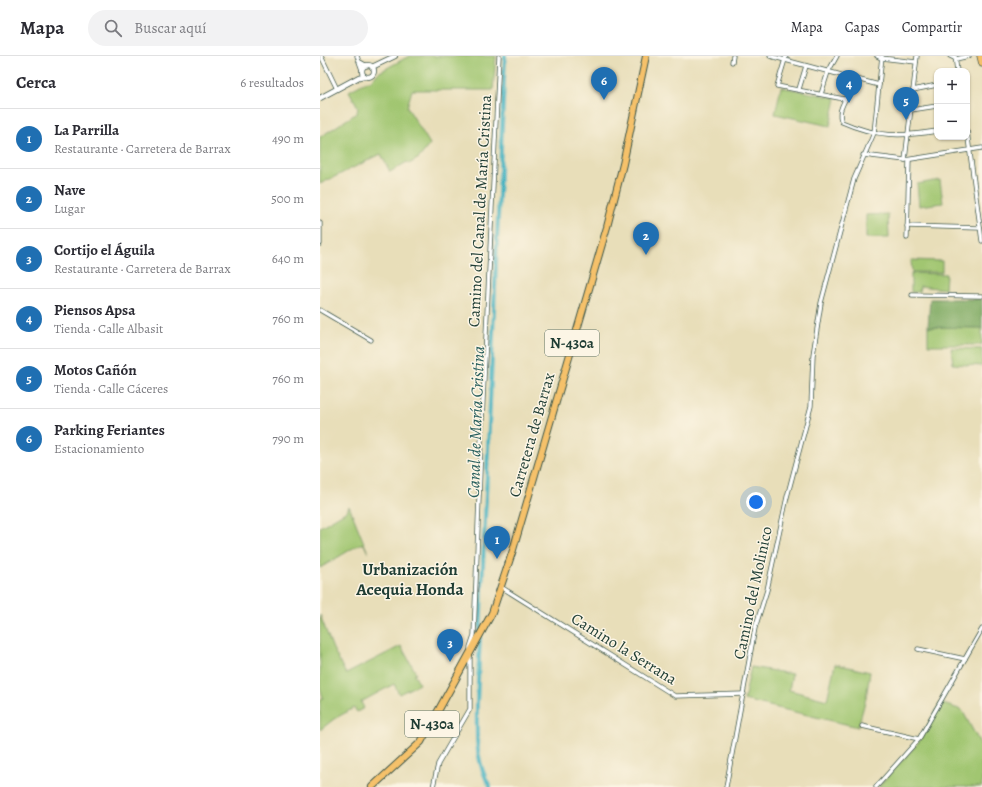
<!DOCTYPE html>
<html lang="es">
<meta charset="utf-8">
<style>
body{margin:0;font-family:Alegreya,serif;background:#f2f2f3;color:#2b2b33}
.controls{position:absolute;right:12px;top:12px;display:grid;overflow:hidden;border-radius:8px;box-shadow:0 1px 3px #0004}
.controls button{width:36px;height:36px;display:grid;place-items:center;padding:0;border:0;border-bottom:1px solid #e1e1e2;background:#fff;color:#2b2b33;font:20px sans-serif}
.you{position:absolute;left:436px;top:446px;width:14px;height:14px;margin:-10px;border:3px solid #fff;border-radius:50%;background:#1a73e8;box-shadow:0 0 0 6px #1a73e833}
.badge{display:grid;place-items:center;width:26px;height:26px;border-radius:50%;background:#1f6fb2;color:#fff;font-size:13px;font-weight:700}
.pin{position:absolute;translate:-50% -33px;filter:drop-shadow(0 1px 2px #0008)}
.pin::after{content:'';position:absolute;top:21px;width:14px;height:12px;background:inherit;clip-path:polygon(0 0,100% 0,50% 100%)}
.list{margin:0;padding:0;list-style:none}
h2{display:flex;justify-content:space-between;align-items:center;height:52px;margin:0;padding:0 16px;font-size:17px}
h2 small{font-size:13px;font-weight:400;color:#7c7c81}
.list li{display:grid;grid-template-columns:26px 1fr auto;gap:12px;align-items:center;box-sizing:border-box;height:60px;padding:0 16px;border-top:1px solid #e1e1e2}
.list b{display:block;font-size:15px;white-space:nowrap}
.list p{margin:0;font-size:13px;white-space:nowrap;color:#7c7c81}
.list em{font-size:13px;font-style:normal;color:#7c7c81}
.icon{flex:none;width:22px;height:22px;fill:none;stroke:currentColor;stroke-width:2;stroke-linecap:round;stroke-linejoin:round}
.map{position:relative;flex:none;width:662px;height:731px;overflow:hidden}
header{display:flex;align-items:center;gap:24px;box-sizing:border-box;height:56px;padding:0 20px;background:#fff;border-bottom:1px solid #e1e1e2}
header strong{font-size:19px}
nav{display:flex;gap:22px;margin-inline-start:auto;font-size:14px}
.search{width:280px;height:36px;background:#f2f2f3;display:flex;align-items:center;gap:10px;box-sizing:border-box;padding:0 14px;border-radius:22px;color:#7c7c81;font-size:15px}
main{display:flex}
aside{flex:1;background:#fff}
.map>svg:first-child{display:block}
</style>
<header>
<strong>Mapa</strong>
<div class="search"><svg class="icon" aria-label="search" viewBox="0 0 24 24"><circle cx="10" cy="10" r="6"/><path d="M15 15l6 6"/></svg>Buscar aquí</div>
<nav><a>Mapa</a><a>Capas</a><a>Compartir</a></nav>
</header>
<main>
<aside>
<h2>Cerca<small>6 resultados</small></h2>
<ul class="list">
<li><span class="badge">1</span><div><b>La Parrilla</b><p>Restaurante · Carretera de Barrax</p></div><em>490 m</em></li>
<li><span class="badge">2</span><div><b>Nave</b><p>Lugar</p></div><em>500 m</em></li>
<li><span class="badge">3</span><div><b>Cortijo el Águila</b><p>Restaurante · Carretera de Barrax</p></div><em>640 m</em></li>
<li><span class="badge">4</span><div><b>Piensos Apsa</b><p>Tienda · Calle Albasit</p></div><em>760 m</em></li>
<li><span class="badge">5</span><div><b>Motos Cañón</b><p>Tienda · Calle Cáceres</p></div><em>760 m</em></li>
<li><span class="badge">6</span><div><b>Parking Feriantes</b><p>Estacionamiento</p></div><em>790 m</em></li>
</ul>
</aside>
<div class="map">
<svg width="662" height="731" viewBox="0 0 662 731">
<rect width="100%" height="100%" fill="#fcf5e5"/>
<filter id="ink" filterUnits="userSpaceOnUse"><feTurbulence type="fractalNoise" baseFrequency=".025" numOctaves="2"/><feDisplacementMap in="SourceGraphic" scale="8" xChannelSelector="R" yChannelSelector="G"/><feConvolveMatrix kernelMatrix="1 2 1 2 8 2 1 2 1" color-interpolation-filters="sRGB"/></filter>
<filter id="wash" filterUnits="userSpaceOnUse"><feTurbulence type="fractalNoise" baseFrequency=".012" numOctaves="4" result="noise"/><feDisplacementMap in="SourceGraphic" scale="16" xChannelSelector="R" yChannelSelector="G"/><feGaussianBlur stdDeviation="0.9" result="paint"/><feColorMatrix in="noise" values="0 0 0 0 0 0 0 0 0 0 0 0 0 0 0 0 0 1.4 0 .05"/><feComposite in="paint" operator="in"/></filter>
<g filter="url(#wash)">
<rect width="100%" height="100%" fill="#e8deb9"/>
<g fill="#a1c671" stroke="#608252">
<path d="M89,0H176L173,34H92L87,51L110,88L99,102L89,108L87,106L70,116L61,98L0,128V81L37,57L38,51L29,35L46,26L51,25L58,17Z"/>
<path d="M461,31L516,42L510,70L455,58Z"/>
<path d="M620,124L623,147L599,150L597,128Z"/>
<path d="M568,158L569,182H546V159Z"/>
<path d="M591,204L622,205V216H592Z"/>
<path d="M591,217L626,218L625,233L600,230L599,236H591Z"/>
<path d="M608,271L662,272V289H608Z"/>
<path d="M631,292L662,293V310L633,308Z"/>
<path d="M29,450L48,497L44,488H40L0,512V471L27,455Z"/>
<path d="M0,559L13,593L26,618L81,590L96,617L94,618L99,628L79,638L74,628L41,646L44,652L37,656L34,652L14,663L0,674V645L3,642L0,631Z"/>
<path d="M515,608L550,616L546,642L538,671L424,644L431,611L472,618L469,634L507,644Z"/>
<path d="M620,647L642,654L662,691V731H558L598,687Z"/>
</g>
<path fill="#80ab63" stroke="#50744c" d="M610,243H662V272L608,271Z"/>
<g fill="none" stroke-linecap="round" stroke-linejoin="round">
<path stroke="#45b2c1" stroke-width="4" d="M170,731C154,701 157,681 157,648L185,0"/>
</g>
</g>
<g filter="url(#ink)">
<g fill="none" stroke-linecap="round" stroke-linejoin="round">
<defs>
<g id="minor">
<path d="M1,0L17,33"/>
<path d="M37,0L42,14"/>
<path d="M450,0L559,29"/>
<path d="M466,0L457,30L524,43"/>
<path d="M557,0L561,2L596,6"/>
<path d="M630,0L636,3L649,0"/>
<path d="M635,0L637,15"/>
<path d="M40,6L47,10"/>
<path d="M412,6L413,0"/>
<path d="M533,22C530,27 530,35 527,40C523,48 517,57 522,66C556,81 581,81 617,75"/>
<path d="M479,33L486,10"/>
<path d="M593,34L617,29"/>
<path d="M501,38L508,16L517,0"/>
<path d="M591,54L617,50"/>
<path d="M647,75L662,185"/>
<path d="M543,99L585,104L662,92"/>
<path d="M585,104L597,0"/>
<path d="M0,167V188"/>
<path d="M587,170L660,172"/>
<path d="M587,182L589,104"/>
<path d="M592,239L662,240"/>
<path d="M0,254L51,284"/>
<path d="M181,531L355,640L424,638"/>
<path d="M598,593L645,603"/>
<path d="M542,670L599,683"/>
<path d="M113,731L118,708L150,653V591L154,579L161,387L179,0"/>
<path d="M406,731L435,572L447,534L467,441L491,350L493,299L501,247L534,123L554,77L562,0"/>
<path d="M556,731L599,683L662,573"/>
</g>
<g id="tertiary">
<circle cx="48" cy="15" r="6"/>
<path d="M52,11L75,0"/>
<path d="M0,42L39,21L44,20"/>
</g>
<path id="primary" d="M660,0L662,8"/>
<path id="trunk" d="M52,731L101,686L172,557L193,494L287,171L303,108L326,0"/>
</defs>
<use href="#minor" stroke="#3d5548" stroke-width="5"/>
<use href="#tertiary" stroke="#3d5548" stroke-width="6"/>
<use href="#primary" stroke="#3d5548" stroke-width="7"/>
<use href="#trunk" stroke="#3d5548" stroke-width="8"/>
<use href="#minor" stroke="#fff" stroke-width="3.5"/>
<use href="#tertiary" stroke="#fff" stroke-width="4.5"/>
<use href="#primary" stroke="#f5c16b" stroke-width="5.5"/>
<use href="#trunk" stroke="#f5c16b" stroke-width="6"/>
</g>
</g>
<g text-anchor="middle" dominant-baseline="central" stroke-width="3" stroke-linejoin="round" paint-order="stroke">
<g fill="#fcf5e5" stroke="#617469" stroke-width="1">
<rect x="225" y="274" width="54" height="26" rx="3"/>
<rect x="85" y="655" width="54" height="26" rx="3"/>
</g>
<g font-size="15" font-weight="bold" fill="#1f3d34">
<text x="252" y="287">N-430a</text>
<text x="112" y="668">N-430a</text>
</g>
<g font-size="16" fill="#1f3d34" stroke="#fcf5e5">
<text transform="translate(160 155) rotate(-87)">Camino del Canal de María Cristina</text>
<text transform="translate(212 379) rotate(-74)">Carretera de Barrax</text>
<text transform="translate(433 537) rotate(-78)">Camino del Molinico</text>
<text transform="translate(304 593) rotate(32)">Camino la Serrana</text>
</g>
<g font-size="17" font-style="italic" fill="#2a605e" stroke="#fcf5e5">
<text transform="translate(156 366) rotate(-88)">Canal de María Cristina</text>
</g>
<g font-size="17" font-weight="bold" fill="#1f3d34" stroke="#fcf5e5">
<text x="90" y="513">Urbanización<tspan x="90" dy="20">Acequia Honda</tspan></text>
</g>
</g>
</svg>
<div class="controls">
<button>+</button>
<button>−</button>
</div>
<div class="you"></div>
<div class="pin badge" style="left:177px;top:503px">1</div>
<div class="pin badge" style="left:326px;top:199px">2</div>
<div class="pin badge" style="left:130px;top:606px">3</div>
<div class="pin badge" style="left:529px;top:47px">4</div>
<div class="pin badge" style="left:586px;top:64px">5</div>
<div class="pin badge" style="left:284px;top:44px">6</div>
</div>
</main>
